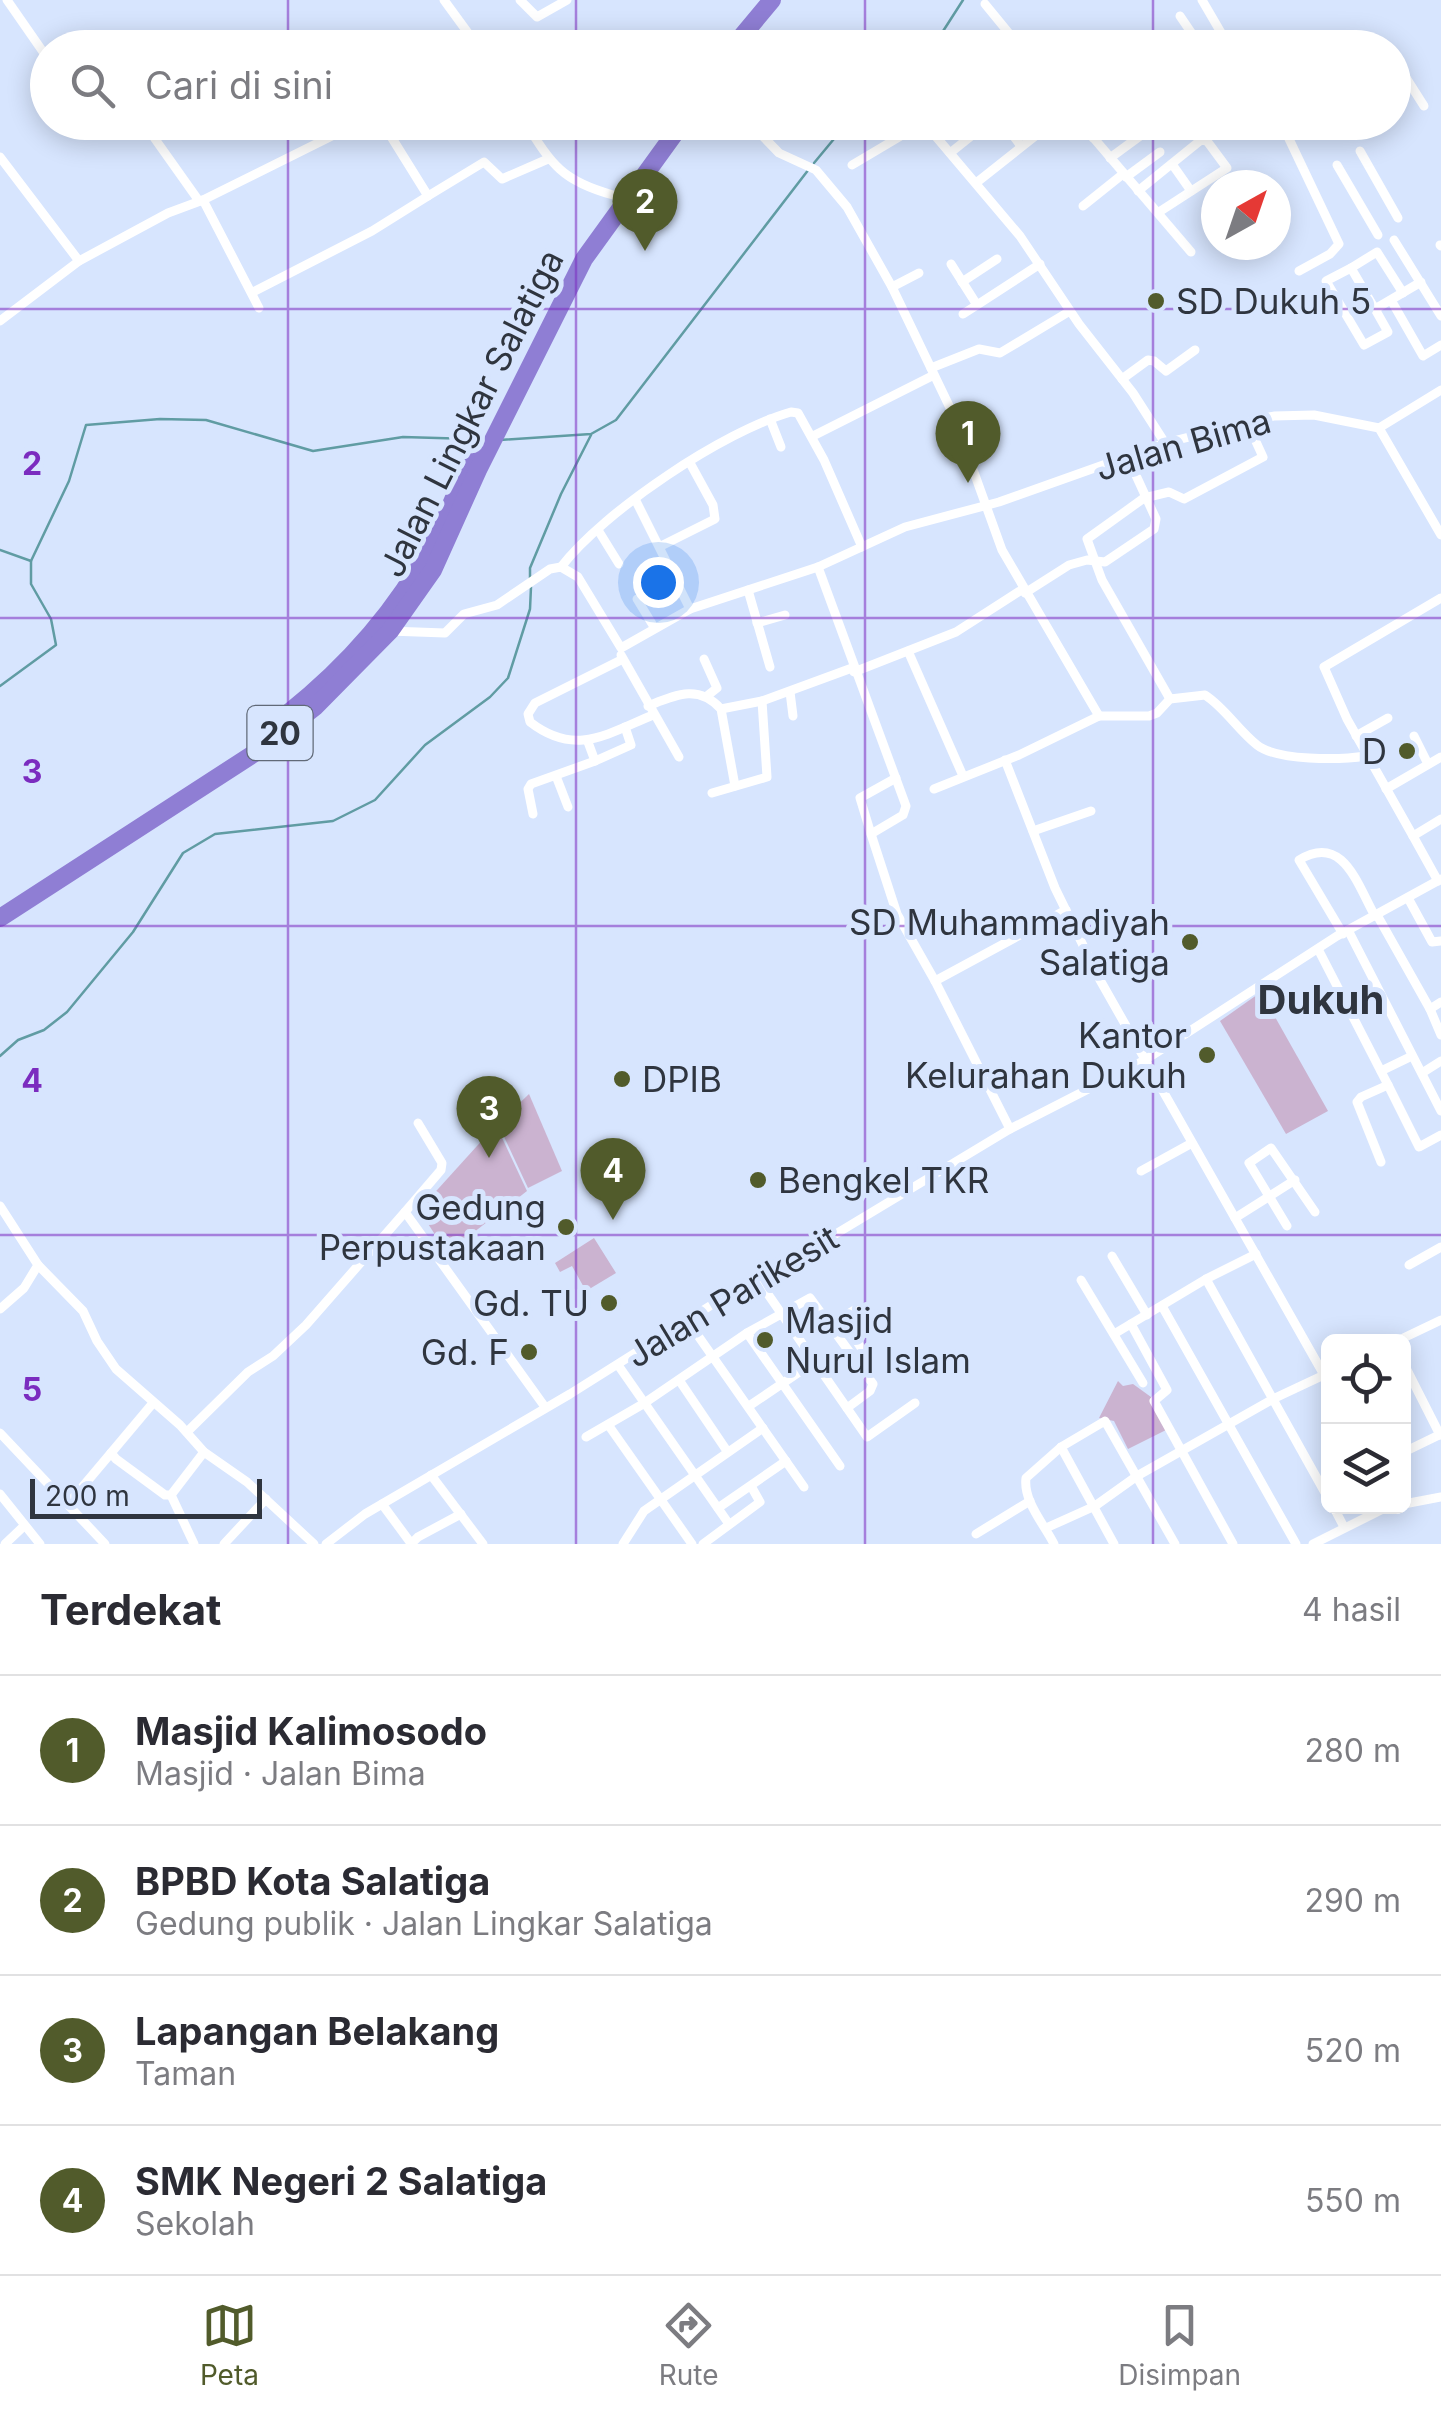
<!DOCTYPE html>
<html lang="id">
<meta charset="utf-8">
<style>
body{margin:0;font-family:Inter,sans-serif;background:#f2f2f3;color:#2b2b33}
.controls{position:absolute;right:30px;bottom:30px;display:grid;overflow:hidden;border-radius:15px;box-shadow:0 5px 25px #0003}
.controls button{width:90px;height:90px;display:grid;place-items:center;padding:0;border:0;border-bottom:2px solid #e1e1e2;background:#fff;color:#2b2b33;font:50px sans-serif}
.compass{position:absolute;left:1201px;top:170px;width:90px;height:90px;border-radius:50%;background:#fff;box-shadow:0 5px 25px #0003;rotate:40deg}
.scale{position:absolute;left:30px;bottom:25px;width:232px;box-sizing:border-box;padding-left:10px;border:5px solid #2f353f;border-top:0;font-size:28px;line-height:35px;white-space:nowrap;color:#2f353f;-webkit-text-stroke:8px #d7e5fe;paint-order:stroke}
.you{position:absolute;left:658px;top:582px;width:35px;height:35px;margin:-25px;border:8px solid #fff;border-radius:50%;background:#1a73e8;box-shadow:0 0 0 15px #1a73e833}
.badge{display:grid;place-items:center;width:65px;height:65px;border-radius:50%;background:#515b2b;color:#fff;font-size:32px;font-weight:700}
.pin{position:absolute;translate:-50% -82px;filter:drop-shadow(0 2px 5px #0008)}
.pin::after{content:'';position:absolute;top:52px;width:35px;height:30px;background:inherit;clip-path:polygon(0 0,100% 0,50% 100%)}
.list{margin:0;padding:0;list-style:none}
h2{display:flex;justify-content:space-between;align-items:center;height:130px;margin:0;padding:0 40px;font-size:42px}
h2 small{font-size:32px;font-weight:400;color:#7c7c81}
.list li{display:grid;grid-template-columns:65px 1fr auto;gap:30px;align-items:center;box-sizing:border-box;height:150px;padding:0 40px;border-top:2px solid #e1e1e2}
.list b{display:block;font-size:38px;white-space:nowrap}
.list p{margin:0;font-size:32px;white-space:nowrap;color:#7c7c81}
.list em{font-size:32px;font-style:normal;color:#7c7c81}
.icon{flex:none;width:55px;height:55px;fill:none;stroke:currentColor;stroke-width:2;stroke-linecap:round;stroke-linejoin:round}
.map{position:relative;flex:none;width:1441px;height:1544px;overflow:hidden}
.search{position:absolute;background:#fff;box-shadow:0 5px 25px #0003;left:30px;right:30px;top:30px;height:110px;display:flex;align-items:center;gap:25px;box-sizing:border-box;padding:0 35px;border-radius:55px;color:#7c7c81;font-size:38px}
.sheet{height:730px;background:#fff}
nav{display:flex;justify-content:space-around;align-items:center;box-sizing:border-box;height:140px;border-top:2px solid #e1e1e2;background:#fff;font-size:28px;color:#7c7c81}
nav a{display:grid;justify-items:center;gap:5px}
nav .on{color:#515b2b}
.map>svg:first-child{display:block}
</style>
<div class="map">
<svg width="1441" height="1544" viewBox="0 0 1441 1544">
<rect width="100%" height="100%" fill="#d7e5fe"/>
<g fill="#cbb3d0">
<path d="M1261,992L1328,1111L1286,1134L1220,1021Z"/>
<path d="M529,1094L562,1171L528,1188L498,1124Z"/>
<path d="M496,1125L527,1191L447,1253L419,1210Z"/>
<path d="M594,1238L616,1273L586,1291L572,1266L560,1272L555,1263Z"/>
<path d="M1118,1381L1123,1386L1133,1384L1151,1397L1168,1429L1128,1449L1114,1421L1099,1418Z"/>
</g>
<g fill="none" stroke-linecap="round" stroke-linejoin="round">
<g stroke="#609ca3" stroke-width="2.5">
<path d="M928,48L938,39L963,0"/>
<path d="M814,163L848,122"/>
<path d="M500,440L591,434L616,420L809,169"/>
<path d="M0,550L31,561"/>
<path d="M530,579V568L561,494L591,435"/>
<path d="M0,686L56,645L51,619L31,584V561L69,481L86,425L160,419L206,420L313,451L403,437L472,439"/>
<path d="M0,1056L18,1040L44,1030L67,1012L133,932L183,853L215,834L333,821L375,800L425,745L490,697L508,678L530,609L531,587"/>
</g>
<g stroke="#fff" stroke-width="9">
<path d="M7,0L48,59"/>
<path d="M444,0L479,48"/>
<path d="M520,0L537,17L567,0"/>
<path d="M1202,0L1230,48"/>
<path d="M985,4L1021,48"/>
<path d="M1180,16L1201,47"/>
<path d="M1396,62L1424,106"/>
<path d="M143,122L199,201"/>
<path d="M525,122C552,165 562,181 613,195"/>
<path d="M749,122L779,153L816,170L847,207L892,287L953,414L1002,550L1099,716L1019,755L934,789"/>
<path d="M1003,122L1021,146"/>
<path d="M1080,122L1191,252"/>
<path d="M1281,122L1339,244L1330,254L1299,271"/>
<path d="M1093,138L1110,122"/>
<path d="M1360,151L1398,218"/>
<path d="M950,153L985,125L984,122"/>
<path d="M0,157L79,261"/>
<path d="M1110,158L1140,136"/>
<path d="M1172,164L1191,191"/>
<path d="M852,165L916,127L927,126L1020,236L1079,324L1133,393L1165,443"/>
<path d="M1337,165L1378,235"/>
<path d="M1126,177L1160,152"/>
<path d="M976,183L1053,122"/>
<path d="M1138,191L1201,140L1207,141L1227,168L1159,212"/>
<path d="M428,196L484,162L502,179L548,159"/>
<path d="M203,200L259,308"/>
<path d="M1083,206L1123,174"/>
<path d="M1394,240L1441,316"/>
<path d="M1440,245L1441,246"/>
<path d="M951,264L977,305L1040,264"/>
<path d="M1351,268L1377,252L1403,293"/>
<path d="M962,282L997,259"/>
<path d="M892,287L919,273"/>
<path d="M253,292L372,231L428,196L382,122"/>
<path d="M1391,300L1423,356L1441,345"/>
<path d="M1375,309L1388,332L1364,345L1326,281L1351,268L1375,309L1421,282"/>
<path d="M963,314L977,305"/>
<path d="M0,321L79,261L168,213L203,200L360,122"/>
<path d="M931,368L979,349L1000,353L1070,311"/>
<path d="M1122,379L1148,360L1154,361L1166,371L1195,350"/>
<path d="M770,419L781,447"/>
<path d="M1379,428L1441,390"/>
<path d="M813,436L934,375"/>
<path d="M635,499L690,609"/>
<path d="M598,530L619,564"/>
<path d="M661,546L715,519L713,505L690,463"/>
<path d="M561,567C604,511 724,431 791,412L798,413L824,460L862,547"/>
<path d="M818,567L906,806L903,815L871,834L897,914L935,981L1010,1129"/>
<path d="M748,590L770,667"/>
<path d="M1025,593L1069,565L1087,560L1105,562L1154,529L1156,519L1128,458"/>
<path d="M637,599L654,627"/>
<path d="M757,623L785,615"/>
<path d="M389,631L445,633L464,614L497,605L550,569L561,567L578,577L621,648L690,609L818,567L905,527L999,502L1165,443L1274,416L1314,415L1379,428L1441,535"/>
<path d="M908,651L963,776"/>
<path d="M621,655L679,757"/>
<path d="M704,659L717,688L707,696"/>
<path d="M621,660L535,703L528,714L530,722C575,757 607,734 653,715"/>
<path d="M854,672L956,632L1023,589"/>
<path d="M790,692L793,716"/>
<path d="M1170,699L1102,580L1087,539L1144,498L1169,492L1184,499L1263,457L1247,422"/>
<path d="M648,706C676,695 698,684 721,709L735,786"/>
<path d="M721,709L762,701L852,668"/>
<path d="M1099,716H1149L1157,713L1170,699L1205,695C1225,708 1238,730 1257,745C1277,761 1340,760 1366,756"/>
<path d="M1356,736L1388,718"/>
<path d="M1414,736L1428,764"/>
<path d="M588,742L595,761L631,745L625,727"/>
<path d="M1005,760L1055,888L1100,980L1328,1382"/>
<path d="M556,776L568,807"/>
<path d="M1386,789L1441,757"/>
<path d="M712,793L767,777L762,701"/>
<path d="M533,814L528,789L531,784L595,761"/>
<path d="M1033,831L1091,811"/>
<path d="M871,834L860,798L896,778"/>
<path d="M1413,836L1347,719L1324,667L1441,598"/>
<path d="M1438,881L1413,836L1441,819"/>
<path d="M1408,898L1432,942L1441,941"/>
<path d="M1377,915L1430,1009L1441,1002"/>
<path d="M1348,930L1441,1111"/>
<path d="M1343,934L1299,860C1343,833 1357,884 1375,916"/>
<path d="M1318,949L1388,1085L1361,1097L1357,1102L1381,1162"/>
<path d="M935,981L1066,910"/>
<path d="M1430,1009L1441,1035"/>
<path d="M1381,1071L1412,1056"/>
<path d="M1422,1073L1441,1061"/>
<path d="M1388,1085L1419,1147L1441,1135"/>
<path d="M1141,1171L1192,1143"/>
<path d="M0,1206L38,1265L24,1288L0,1309"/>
<path d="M405,1212L441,1170L442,1163L418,1123"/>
<path d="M1235,1218L1295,1180"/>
<path d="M1287,1226L1249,1163L1271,1148L1315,1212"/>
<path d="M1112,1256L1147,1315"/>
<path d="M38,1265L83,1311L97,1341L116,1369L180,1425L204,1452L247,1482L314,1544"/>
<path d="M1409,1265L1441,1247"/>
<path d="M756,1277L867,1437L915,1403"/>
<path d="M1206,1279L1328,1498"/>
<path d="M1081,1280L1143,1383"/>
<path d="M1162,1306L1296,1544"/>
<path d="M841,1318L868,1358L859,1364"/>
<path d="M687,1320L804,1487"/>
<path d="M838,1320L856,1309"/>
<path d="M1131,1324L1167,1390L1154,1401L1233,1544"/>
<path d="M747,1333L840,1466"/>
<path d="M1114,1334L1206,1279L1256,1254"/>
<path d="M1395,1342L1441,1320"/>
<path d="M1404,1364L1440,1435"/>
<path d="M618,1365L729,1524"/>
<path d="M679,1380L727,1451"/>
<path d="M153,1403L111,1453L116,1459L165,1495H171L204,1452"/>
<path d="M749,1406L814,1362"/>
<path d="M609,1426L692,1544"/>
<path d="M187,1432L248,1372L273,1356L306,1325L405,1212L545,1407"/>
<path d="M0,1433L105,1544"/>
<path d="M586,1437L643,1404L747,1333L810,1298L873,1384L870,1391L847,1408"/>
<path d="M1061,1447L1114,1544"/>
<path d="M1404,1452L1441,1434"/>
<path d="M431,1475L483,1544"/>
<path d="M0,1494L40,1544"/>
<path d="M171,1495L194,1544"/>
<path d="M68,1504L111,1453"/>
<path d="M382,1504L410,1542"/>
<path d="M1404,1504L1441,1497"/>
<path d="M1333,1506L1344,1527"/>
<path d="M718,1508L786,1461"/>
<path d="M1046,1528L1095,1506L1137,1476L1275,1398L1324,1375"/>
<path d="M976,1534L1030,1501"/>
<path d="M5,1544L24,1526"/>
<path d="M224,1544L266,1499"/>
<path d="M326,1544L365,1514L570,1394L756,1277L834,1235L1010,1129L1145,1060L1337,936L1441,879"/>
<path d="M411,1544L418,1537L461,1514"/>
<path d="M623,1544L644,1511L763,1428"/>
<path d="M703,1544L760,1502L751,1486"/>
<path d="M1054,1544C1044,1524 1023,1501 1026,1478L1061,1447L1105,1421L1175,1544"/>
<path d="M1313,1544L1389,1506"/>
</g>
<g stroke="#8f7ed4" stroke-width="18">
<path d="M732,48L772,0"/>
<path d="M287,714C346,667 397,610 432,544C450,512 461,477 478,445"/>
<path d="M0,918L264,747L315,707L390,631L433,570L478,470L584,259L683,122"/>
</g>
</g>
<path fill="none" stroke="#7b2cbf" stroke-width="2.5" stroke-opacity="0.55" d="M288,0V48M576,0V48M865,0V48M1153,0V48M288,122V1544M576,122V1544M865,122V1544M1153,122V1544M0,309H1441M0,618H1441M0,926H1441M0,1235H1441"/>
<g fill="#515b2b" stroke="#d7e5fe" stroke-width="4">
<circle cx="1156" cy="301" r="10"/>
<circle cx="1407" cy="751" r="10"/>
<circle cx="1190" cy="942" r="10"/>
<circle cx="1207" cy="1055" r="10"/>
<circle cx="622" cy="1079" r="10"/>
<circle cx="758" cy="1180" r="10"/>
<circle cx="566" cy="1227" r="10"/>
<circle cx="609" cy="1303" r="10"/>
<circle cx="765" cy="1340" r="10"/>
<circle cx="529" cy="1352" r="10"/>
</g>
<g text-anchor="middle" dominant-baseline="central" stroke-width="10" stroke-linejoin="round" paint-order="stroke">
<rect fill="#d7e5fe" stroke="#616a78" stroke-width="2.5" x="247.5" y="706" width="65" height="54" rx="8"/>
<g font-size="32" font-weight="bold" fill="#2f353f">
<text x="280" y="733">20</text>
</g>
<g font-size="35" fill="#2f353f" stroke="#d7e5fe" text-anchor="end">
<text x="1176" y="301" text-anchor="start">SD Dukuh 5</text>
<text x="1387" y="751">D</text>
<text x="1170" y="922">SD Muhammadiyah<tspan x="1170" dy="40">Salatiga</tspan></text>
<text x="1187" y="1035">Kantor<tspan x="1187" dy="40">Kelurahan Dukuh</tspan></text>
<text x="642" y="1079" text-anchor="start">DPIB</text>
<text x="778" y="1180" text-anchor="start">Bengkel TKR</text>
<text x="546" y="1207">Gedung<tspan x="546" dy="40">Perpustakaan</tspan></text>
<text x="589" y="1303">Gd. TU</text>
<text x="785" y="1320" text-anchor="start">Masjid<tspan x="785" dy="40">Nurul Islam</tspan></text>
<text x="509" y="1352">Gd. F</text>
</g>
<g font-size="35" fill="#2f353f" stroke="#d7e5fe">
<text transform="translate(471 413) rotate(-63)">Jalan Lingkar Salatiga</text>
<text transform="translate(1183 444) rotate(-16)">Jalan Bima</text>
<text transform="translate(732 1296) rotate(-31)">Jalan Parikesit</text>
</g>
<g font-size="40" font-weight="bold" fill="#2f353f" stroke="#d7e5fe">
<text x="1321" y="999">Dukuh</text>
</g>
</g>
<g font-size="32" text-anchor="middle" font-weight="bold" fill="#7b2cbf" stroke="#d7e5fe" stroke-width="10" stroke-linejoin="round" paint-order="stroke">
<text x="32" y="475">2</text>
<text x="32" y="783">3</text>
<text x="32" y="1092">4</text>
<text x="32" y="1401">5</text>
</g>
</svg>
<div class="controls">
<button><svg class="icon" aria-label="locate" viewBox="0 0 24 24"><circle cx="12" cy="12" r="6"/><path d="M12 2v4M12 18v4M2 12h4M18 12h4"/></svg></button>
<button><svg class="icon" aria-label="layers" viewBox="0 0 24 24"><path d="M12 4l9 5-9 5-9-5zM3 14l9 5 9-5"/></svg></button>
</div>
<svg class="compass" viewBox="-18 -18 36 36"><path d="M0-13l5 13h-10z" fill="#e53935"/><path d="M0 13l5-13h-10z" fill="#7c7c81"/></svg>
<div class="scale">200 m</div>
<div class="you"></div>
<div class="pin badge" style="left:968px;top:483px">1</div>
<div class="pin badge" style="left:645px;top:251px">2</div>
<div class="pin badge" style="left:489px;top:1158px">3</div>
<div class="pin badge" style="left:613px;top:1220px">4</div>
<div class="search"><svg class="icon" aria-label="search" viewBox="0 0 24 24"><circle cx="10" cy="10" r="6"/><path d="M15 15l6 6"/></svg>Cari di sini</div>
</div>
<section class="sheet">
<h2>Terdekat<small>4 hasil</small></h2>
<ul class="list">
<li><span class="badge">1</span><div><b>Masjid Kalimosodo</b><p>Masjid · Jalan Bima</p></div><em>280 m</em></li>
<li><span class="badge">2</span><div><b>BPBD Kota Salatiga</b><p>Gedung publik · Jalan Lingkar Salatiga</p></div><em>290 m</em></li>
<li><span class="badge">3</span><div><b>Lapangan Belakang</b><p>Taman</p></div><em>520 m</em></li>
<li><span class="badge">4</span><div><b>SMK Negeri 2 Salatiga</b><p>Sekolah</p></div><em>550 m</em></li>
</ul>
</section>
<nav>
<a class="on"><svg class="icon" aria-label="map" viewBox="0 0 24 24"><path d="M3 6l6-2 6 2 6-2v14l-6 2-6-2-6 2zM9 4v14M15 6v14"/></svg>Peta</a>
<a><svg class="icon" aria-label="directions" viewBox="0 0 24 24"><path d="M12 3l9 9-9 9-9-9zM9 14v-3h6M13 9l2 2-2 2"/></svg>Rute</a>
<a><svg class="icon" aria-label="saved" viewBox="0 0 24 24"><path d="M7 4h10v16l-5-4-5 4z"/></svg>Disimpan</a>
</nav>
